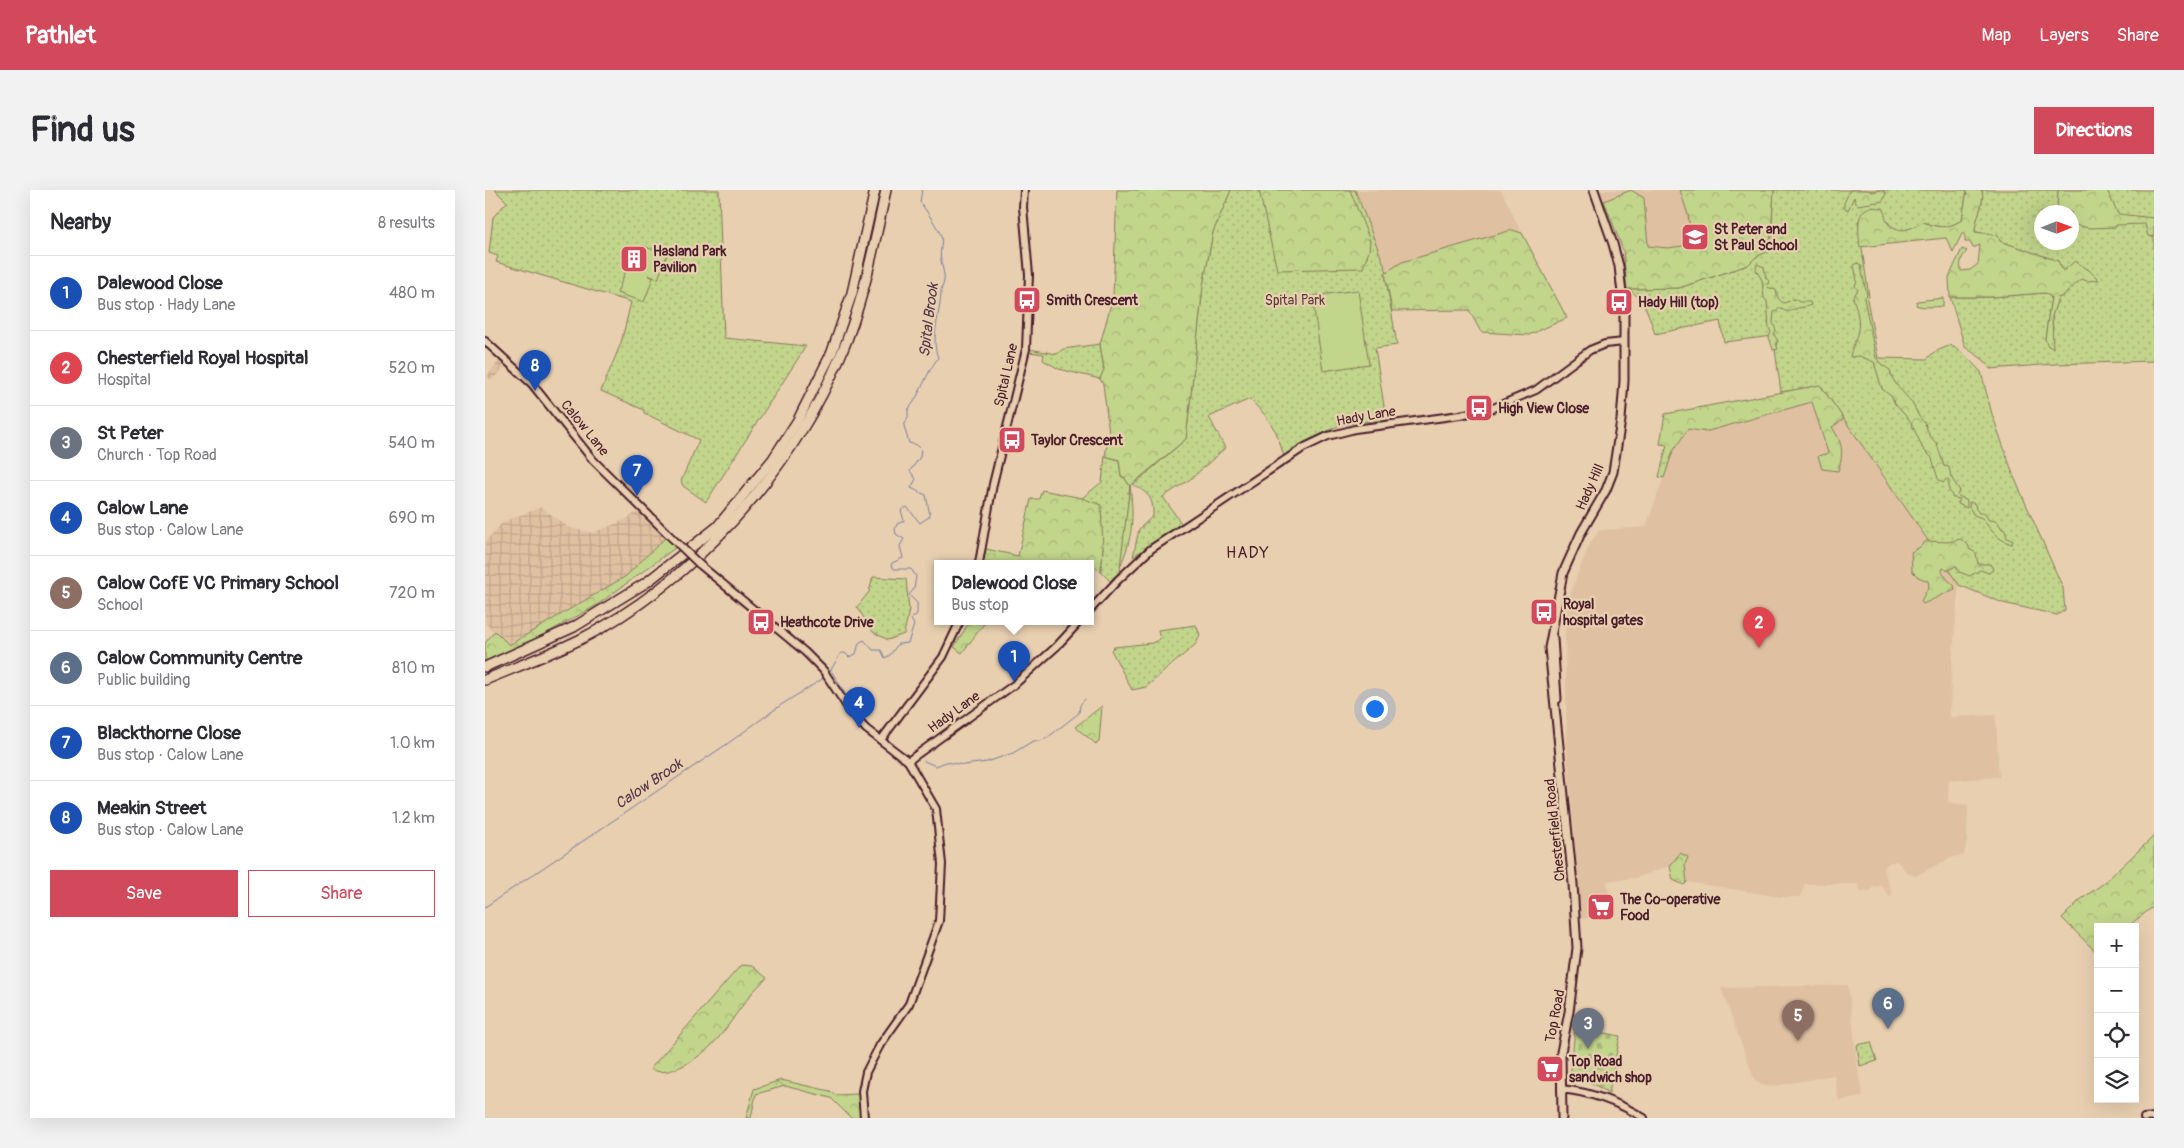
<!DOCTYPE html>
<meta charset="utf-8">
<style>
body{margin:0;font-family:Pangolin,sans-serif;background:#f2f2f3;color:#2b2b33}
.controls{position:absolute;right:15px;bottom:15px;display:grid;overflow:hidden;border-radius:0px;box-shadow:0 5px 20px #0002}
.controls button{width:45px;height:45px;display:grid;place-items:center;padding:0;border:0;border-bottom:1px solid #e1e1e2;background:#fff;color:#2b2b33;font:25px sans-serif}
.compass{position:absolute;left:1549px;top:15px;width:45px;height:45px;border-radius:50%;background:#fff;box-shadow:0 5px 20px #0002;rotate:89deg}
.you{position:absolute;left:889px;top:518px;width:18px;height:18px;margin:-12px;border:4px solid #fff;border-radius:50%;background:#1a73e8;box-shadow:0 0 0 8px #1a73e833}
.badge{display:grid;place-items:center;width:32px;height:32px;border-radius:50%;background:#d1495b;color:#fff;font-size:16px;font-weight:700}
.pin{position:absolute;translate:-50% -41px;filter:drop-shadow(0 1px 2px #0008)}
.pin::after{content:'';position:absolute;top:26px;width:18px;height:15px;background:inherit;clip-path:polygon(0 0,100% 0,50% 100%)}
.popup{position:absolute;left:449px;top:370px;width:160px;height:65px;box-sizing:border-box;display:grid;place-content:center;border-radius:0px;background:#fff;filter:drop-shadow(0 1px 4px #0005);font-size:16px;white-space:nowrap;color:#7c7c81}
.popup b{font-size:19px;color:#2b2b33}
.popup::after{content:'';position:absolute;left:50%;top:100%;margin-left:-10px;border:10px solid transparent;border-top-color:#fff}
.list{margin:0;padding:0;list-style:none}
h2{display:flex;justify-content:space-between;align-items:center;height:65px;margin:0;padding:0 20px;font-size:21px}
h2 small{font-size:16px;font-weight:400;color:#7c7c81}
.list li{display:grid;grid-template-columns:32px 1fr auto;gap:15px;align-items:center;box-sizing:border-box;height:75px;padding:0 20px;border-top:1px solid #e1e1e2}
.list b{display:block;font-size:19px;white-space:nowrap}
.list p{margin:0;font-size:16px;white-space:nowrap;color:#7c7c81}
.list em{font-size:16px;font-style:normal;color:#7c7c81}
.actions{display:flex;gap:10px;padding:15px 20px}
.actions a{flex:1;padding:11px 0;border:1px solid #d1495b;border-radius:0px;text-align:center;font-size:18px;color:#d1495b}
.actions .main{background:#d1495b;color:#fff}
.icon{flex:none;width:28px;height:28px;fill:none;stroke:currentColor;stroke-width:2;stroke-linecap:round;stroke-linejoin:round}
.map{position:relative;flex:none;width:1669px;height:928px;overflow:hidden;border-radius:0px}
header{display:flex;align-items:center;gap:30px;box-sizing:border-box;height:70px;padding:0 25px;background:#d1495b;color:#fff}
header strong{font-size:24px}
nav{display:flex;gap:28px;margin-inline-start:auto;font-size:18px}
.intro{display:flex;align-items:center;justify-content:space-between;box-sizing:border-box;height:120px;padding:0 30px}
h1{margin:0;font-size:35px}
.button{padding:12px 22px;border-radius:0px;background:#d1495b;color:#fff;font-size:18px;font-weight:700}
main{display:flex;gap:30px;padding:0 30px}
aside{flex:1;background:#fff;border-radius:0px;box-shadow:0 5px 20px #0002}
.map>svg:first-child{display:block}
</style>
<header>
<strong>Pathlet</strong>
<nav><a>Map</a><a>Layers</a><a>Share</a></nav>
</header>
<div class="intro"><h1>Find us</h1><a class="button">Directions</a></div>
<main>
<aside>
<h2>Nearby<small>8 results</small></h2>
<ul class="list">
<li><span class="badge" style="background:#1a4fb4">1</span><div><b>Dalewood Close</b><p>Bus stop · Hady Lane</p></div><em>480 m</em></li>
<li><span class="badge" style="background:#e0444e">2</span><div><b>Chesterfield Royal Hospital</b><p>Hospital</p></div><em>520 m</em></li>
<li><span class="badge" style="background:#6b7280">3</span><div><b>St Peter</b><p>Church · Top Road</p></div><em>540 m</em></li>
<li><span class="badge" style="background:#1a4fb4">4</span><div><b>Calow Lane</b><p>Bus stop · Calow Lane</p></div><em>690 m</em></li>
<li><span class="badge" style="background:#8d6e63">5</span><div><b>Calow CofE VC Primary School</b><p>School</p></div><em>720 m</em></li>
<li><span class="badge" style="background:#5c6f8a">6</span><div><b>Calow Community Centre</b><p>Public building</p></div><em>810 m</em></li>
<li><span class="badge" style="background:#1a4fb4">7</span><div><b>Blackthorne Close</b><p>Bus stop · Calow Lane</p></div><em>1.0 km</em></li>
<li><span class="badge" style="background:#1a4fb4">8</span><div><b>Meakin Street</b><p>Bus stop · Calow Lane</p></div><em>1.2 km</em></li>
</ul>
<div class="actions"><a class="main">Save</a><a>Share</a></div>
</aside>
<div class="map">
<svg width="1669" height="928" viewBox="0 0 1669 928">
<defs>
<pattern id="industrial-grid" width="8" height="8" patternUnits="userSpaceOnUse" patternTransform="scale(1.25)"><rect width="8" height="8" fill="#dfc1a2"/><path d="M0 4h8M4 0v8" fill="none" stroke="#c1a58c"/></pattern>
<pattern id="green-dots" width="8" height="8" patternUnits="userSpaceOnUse" patternTransform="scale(1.25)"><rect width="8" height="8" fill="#c1d58b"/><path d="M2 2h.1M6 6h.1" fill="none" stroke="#a7b678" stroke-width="1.8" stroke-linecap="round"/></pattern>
<pattern id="forest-crowns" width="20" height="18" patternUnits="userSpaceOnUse" patternTransform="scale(1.25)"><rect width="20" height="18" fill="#c1d58b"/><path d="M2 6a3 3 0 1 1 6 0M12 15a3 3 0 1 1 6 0" fill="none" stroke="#a7b678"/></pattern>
<pattern id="cemetery-stones" width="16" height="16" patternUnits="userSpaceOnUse" patternTransform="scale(1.25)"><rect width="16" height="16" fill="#c1d58b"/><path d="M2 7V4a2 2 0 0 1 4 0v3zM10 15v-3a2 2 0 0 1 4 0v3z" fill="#a7b678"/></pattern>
</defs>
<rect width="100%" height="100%" fill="#e8cfb0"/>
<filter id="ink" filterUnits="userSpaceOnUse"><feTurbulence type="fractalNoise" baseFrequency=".02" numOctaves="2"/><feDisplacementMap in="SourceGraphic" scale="10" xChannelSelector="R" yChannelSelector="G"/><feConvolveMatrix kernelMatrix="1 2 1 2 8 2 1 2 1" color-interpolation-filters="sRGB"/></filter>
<g filter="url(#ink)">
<g fill="#dfc1a2">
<path d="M870,0H1016L1037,43L902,82Z"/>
<path d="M1113,0H1289L1285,60L1271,67L1142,99L1138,60Z"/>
<path d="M1327,212L1343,264L1353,281L1346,237L1359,229L1474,395L1466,485L1465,527L1511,525L1514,587L1464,591L1463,612L1483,615L1482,651L1479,665L1465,668L1431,686L1422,683L1412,671L1404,673L1398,678L1408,706L1404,707L1397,696L1388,697L1385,702L1381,700L1376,703L1373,694H1320L1315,707H1296L1202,692L1200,675L1203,667L1187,675L1151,688L1122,691L1126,720L1114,722V726L1096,729L1082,564L1080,443L1082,418L1088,395L1106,351L1115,340L1161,337L1188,261L1203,239L1216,243Z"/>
<path d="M1363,795L1373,879L1378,907L1354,911L1349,885L1290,896L1276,895L1270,891L1236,798Z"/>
</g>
<g fill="url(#industrial-grid)">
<path d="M14,170L22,175L7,190L2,187Z"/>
<path d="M56,317L83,337L107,343L140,330L153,321L182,346L141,386L23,456L0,433V352L18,332Z"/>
</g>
<g fill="url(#green-dots)" stroke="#867a5b" fill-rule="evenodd">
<path d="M10,0H234L239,148L321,156L221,312L198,296L196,291L214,250L159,223V220L116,201L136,153L146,112L11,72L13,66L4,63L8,27L22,12Z"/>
<path d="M746,0H870L902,82L900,83L912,155L890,158L901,229L855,235L819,252L799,266L791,242L780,225L765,209L724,227L740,258L707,288L678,307L696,333L648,367L654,339L668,326C669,309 663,302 648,295L701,249L718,96L728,42Z"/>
<path d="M1289,0H1482L1477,30C1463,39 1453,38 1438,32C1423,42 1412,44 1400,29L1373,31L1384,107L1382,109L1393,168L1442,169L1449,162L1466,155L1479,164L1496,182L1507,224L1529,287L1578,398L1580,420L1572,425L1518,413L1474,395L1336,196L1296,202L1288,146L1239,152L1235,131L1170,144C1164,126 1160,108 1142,99L1194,98L1263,75L1271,67L1285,60Z"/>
<path d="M1497,0H1669V171L1570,174L1505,179L1500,171L1480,157L1465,107H1508L1560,103L1566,107L1560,149L1568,140L1567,126L1573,108C1584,104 1581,101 1588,94C1594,89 1599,86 1604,80L1590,72L1577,82L1573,71L1514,51L1513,45L1490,42C1490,27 1500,15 1497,0ZM1556,22H1586V52H1556Z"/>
<path d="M615,154L619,180L615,189L574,179L558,170L559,164L544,162V159L572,164L578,159Z"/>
<path d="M620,266L634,270L636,286L639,287L645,296L635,381L625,391L616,382L618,358L597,308L617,292Z"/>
<path d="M388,387L421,389L424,420L419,444L403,450L388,442L372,417L384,402Z"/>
<path d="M711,435L715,445L711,454L661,497L647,500L626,460L629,457L667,453L675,449L673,440Z"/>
<path d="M1386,852L1392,871L1375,876L1372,855Z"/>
</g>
<g fill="url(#forest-crowns)" stroke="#867a5b">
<path d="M632,0H746L728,42L718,96L701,249L645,296C649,327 648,347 635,377L645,296L639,287L636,286L634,270L620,266L624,243L618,194L615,189L619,179L615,154L628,107Z"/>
<path d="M774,0H865L885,51L884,61L878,78L792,80Z"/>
<path d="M1146,0L1159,8L1163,56L1183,58L1198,56L1206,47L1203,25L1195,0H1289L1285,60L1271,67L1263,75L1194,98L1142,99L1138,60L1119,11Z"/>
<path d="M1365,0H1383L1387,2L1396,0L1401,3L1398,11L1373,15L1370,12L1369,7L1363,20L1359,18V13Z"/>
<path d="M1482,0H1497C1500,15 1490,27 1490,42L1513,45L1515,51L1573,71L1578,81L1590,71L1604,80L1614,90L1602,91L1597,89C1587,95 1584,104 1573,108L1567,126L1568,158L1563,156L1560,149L1566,107L1560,103L1508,107H1465L1464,87L1477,59L1482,61C1476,67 1475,73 1476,81L1485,80L1493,74L1495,55L1488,58L1485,52H1480V47L1478,42L1468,62L1461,48L1375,57C1373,37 1369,10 1399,19C1401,46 1420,43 1438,32C1453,38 1462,39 1477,30Z"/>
<path d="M1573,0H1622L1633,24L1669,28V47L1663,46L1660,34L1631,35V37L1604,38L1587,34L1586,22H1572Z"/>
<path d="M1027,40L1037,43L1082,128L1044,145L996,142L984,120L907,121L900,83L917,72Z"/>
<path d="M1372,73L1376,75C1377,85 1380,95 1382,105L1379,108L1391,168L1396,174L1405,180C1408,195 1418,201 1427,213C1432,220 1432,227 1440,233L1444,245L1452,254L1459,276L1464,277L1466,287L1475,301L1472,305L1482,311V318L1473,314L1475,309L1468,308L1464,300V291L1461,289L1458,293L1453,289L1447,268L1438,259L1426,232L1410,214L1406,206L1397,199L1389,172L1374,166L1365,167C1366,158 1372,149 1373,140C1375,129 1371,118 1368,107L1373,100L1370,96L1372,91L1369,75Z"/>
<path d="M1272,74L1279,77L1281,88L1284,91L1282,97L1291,100C1292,105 1293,111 1299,113L1310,109L1314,112H1325L1326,115C1321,117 1318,117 1313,118C1305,121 1302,124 1294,117L1292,121L1289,122L1288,133L1291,140L1289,145L1293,151L1291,153L1293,159L1288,160L1284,147L1286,142L1284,138L1282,111L1279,108L1277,90L1271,80Z"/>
<path d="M1458,108V117C1449,116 1436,118 1431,115L1432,111Z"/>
<path d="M1335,195L1359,229L1347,237C1358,254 1359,262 1353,281L1337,279L1333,266L1343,263L1327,212L1220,242L1203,239L1188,261L1179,288L1174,287L1182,255L1175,254L1180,224Z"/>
<path d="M557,300L597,308L616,315L618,358L616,382L606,373H498L501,359L533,366L546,309H554Z"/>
<path d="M1485,312L1490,314L1491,319L1494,323H1499L1504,330L1512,331L1517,339L1520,340L1522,348L1528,351L1527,354C1512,350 1505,339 1497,328L1489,325L1484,317Z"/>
<path d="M182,346L190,358L112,415L30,461L0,474V453L10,441L24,455L141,386Z"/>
<path d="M1476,349L1484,356V359L1491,363L1493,374H1505L1508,380L1504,383L1495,380L1485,386L1474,382L1471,376L1463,380L1458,378L1457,381L1462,389L1469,395L1470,399L1438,414L1436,411L1444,396L1443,391L1433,387L1427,381L1426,362L1435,357L1441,351L1463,352Z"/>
<path d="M485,431H501L477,463L469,457Z"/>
<path d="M617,516L614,552L611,554L590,537Z"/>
<path d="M1669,646V716L1642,737H1613V764L1577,728L1595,710L1619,693Z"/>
<path d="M1195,663L1203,667L1200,675L1202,692L1199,695L1188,690L1185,676Z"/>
<path d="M256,775L267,776L282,788C259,807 247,835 226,856C212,869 183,889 165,879Z"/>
<path d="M296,890L345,901L351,905L373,904L379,928H366L346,908L300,896L271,904L266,928H261L269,899Z"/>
</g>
<path fill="url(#cemetery-stones)" stroke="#867a5b" d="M1090,837L1135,846L1124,903L1086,881Z"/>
<g fill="#c1d58b" stroke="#867a5b">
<path d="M158,56L182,65L173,89L163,85L168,88L159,112L132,103L142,78L149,80Z"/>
<path d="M873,100L884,174L838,181L827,106Z"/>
</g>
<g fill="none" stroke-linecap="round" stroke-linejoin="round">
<g stroke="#747f9e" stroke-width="1">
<path d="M347,482L376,529L391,542"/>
<path d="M344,483L356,463H360L364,467L371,464L374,453L379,450L388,460H396L400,468L405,465L413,454L423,453L429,435L426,429L432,424V413L424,405L429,399L431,386L426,379H409L406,375L407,373L418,368L415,356L419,349L411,344L410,339L412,334L419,331L416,320L422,317L435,333L445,326L441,305L426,298L431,289L425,281L435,267L436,259L432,255L424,253L419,236L423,227V220C436,204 440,185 453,168C445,146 456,123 456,100C462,88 458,82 456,70C454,62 458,53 456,46C455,41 439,17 435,12L437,0"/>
<path d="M439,571L451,576L461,572L479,575L502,572L528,563L548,551H555L562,548L594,523L595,515L600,509"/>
<path d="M0,717L242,554L296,515L339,488"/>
</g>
<defs>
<g id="secondary">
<path d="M0,151L47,194L108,270L187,348"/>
<path d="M494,373L508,294L541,159L544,85L538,17L539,0"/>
<path d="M214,374L320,462L338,480L367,524L381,539L423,571L451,619L457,674L454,731L424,814L395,855L381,882L377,901L379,928"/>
<path d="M605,420L633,390L666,359L818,258L843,246L870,239L975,225L1008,218L1051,200L1105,160L1120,154L1139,152"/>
<path d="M396,550L458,467L475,431"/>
<path d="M423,571L530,494L571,457L595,431"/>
<path d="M1076,899C1105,902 1133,912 1159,928"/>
<path d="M1659,928L1669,927"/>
</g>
<g id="primary">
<path d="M1068,448L1072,509"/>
<path d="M1077,928L1076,862L1084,822L1092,758L1088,694L1064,458L1078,383L1096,343L1121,300L1128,282L1136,230L1139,191V122L1134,76L1128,54L1109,0"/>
</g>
<g id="highway">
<path d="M0,477L89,437L162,392L232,337L288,269L313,230L347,162L367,103L390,0"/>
<path d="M0,490C31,477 63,465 94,450C207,393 305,283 355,167C378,114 389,56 401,0"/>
</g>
</defs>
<use href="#secondary" stroke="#4a1f2b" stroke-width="10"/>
<use href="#primary" stroke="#4a1f2b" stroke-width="11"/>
<use href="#highway" stroke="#4a1f2b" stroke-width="12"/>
<use href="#secondary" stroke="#e8cfb0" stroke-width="6"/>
<use href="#primary" stroke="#e8cfb0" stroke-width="7"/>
<use href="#highway" stroke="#e8cfb0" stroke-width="9"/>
<defs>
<path id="secondary-bridge" d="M187,348L214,374"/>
</defs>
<use href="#secondary-bridge" stroke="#4a1f2b" stroke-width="10" stroke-linecap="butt"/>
<use href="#secondary-bridge" stroke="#e8cfb0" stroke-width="6"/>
</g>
</g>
<defs>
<symbol id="school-square" viewBox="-11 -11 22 22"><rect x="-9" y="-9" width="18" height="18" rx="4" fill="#d1495b" stroke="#e8cfb0"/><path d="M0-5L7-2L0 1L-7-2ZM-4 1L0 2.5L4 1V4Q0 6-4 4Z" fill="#fff"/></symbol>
<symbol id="building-square" viewBox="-11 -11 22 22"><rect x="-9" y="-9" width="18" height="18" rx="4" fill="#d1495b" stroke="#e8cfb0"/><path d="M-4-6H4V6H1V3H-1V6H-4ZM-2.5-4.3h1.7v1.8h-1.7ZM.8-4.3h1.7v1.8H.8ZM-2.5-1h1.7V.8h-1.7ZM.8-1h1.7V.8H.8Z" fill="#fff"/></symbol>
<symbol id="bus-square" viewBox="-11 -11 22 22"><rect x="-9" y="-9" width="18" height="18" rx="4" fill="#d1495b" stroke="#e8cfb0"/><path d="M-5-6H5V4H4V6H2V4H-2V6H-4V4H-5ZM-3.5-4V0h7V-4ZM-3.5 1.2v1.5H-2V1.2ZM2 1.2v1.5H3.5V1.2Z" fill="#fff"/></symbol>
<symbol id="supermarket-square" viewBox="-11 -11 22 22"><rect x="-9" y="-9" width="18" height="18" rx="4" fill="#d1495b" stroke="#e8cfb0"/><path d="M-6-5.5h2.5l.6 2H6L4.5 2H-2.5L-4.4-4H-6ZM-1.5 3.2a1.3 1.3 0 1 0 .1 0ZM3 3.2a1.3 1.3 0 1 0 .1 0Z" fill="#fff"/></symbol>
</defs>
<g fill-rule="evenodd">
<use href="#school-square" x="1194" y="31" width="32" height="32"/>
<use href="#building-square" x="133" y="53" width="32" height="32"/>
<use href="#bus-square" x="526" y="94" width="32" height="32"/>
<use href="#bus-square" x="1118" y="96" width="32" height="32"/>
<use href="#bus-square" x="978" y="202" width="32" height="32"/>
<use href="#bus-square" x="511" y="234" width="32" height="32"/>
<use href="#bus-square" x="1043" y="406" width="32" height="32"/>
<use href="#bus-square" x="260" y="416" width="32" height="32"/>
<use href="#supermarket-square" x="1100" y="701" width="32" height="32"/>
<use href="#supermarket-square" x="1049" y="863" width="32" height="32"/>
</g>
<g text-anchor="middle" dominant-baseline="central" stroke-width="4.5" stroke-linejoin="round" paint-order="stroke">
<g font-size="14" font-weight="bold" fill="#4a1f2b" stroke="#e8cfb0" text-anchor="start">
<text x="1229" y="39">St Peter and<tspan x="1229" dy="16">St Paul School</tspan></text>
<text x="168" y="61">Hasland Park<tspan x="168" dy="16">Pavilion</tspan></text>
<text x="561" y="110">Smith Crescent</text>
<text x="1153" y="112">Hady Hill (top)</text>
<text x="1013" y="218">High View Close</text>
<text x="546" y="250">Taylor Crescent</text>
<text x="1078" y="414">Royal<tspan x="1078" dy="16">hospital gates</tspan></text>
<text x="295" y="432">Heathcote Drive</text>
<text x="1135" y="709">The Co-operative<tspan x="1135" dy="16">Food</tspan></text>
<text x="1084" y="871">Top Road<tspan x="1084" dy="16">sandwich shop</tspan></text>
</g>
<g font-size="14" fill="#5c3a39" stroke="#e8cfb0">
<text x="810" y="110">Spital Park</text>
</g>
<g font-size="14" fill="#4a1f2b" stroke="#e8cfb0">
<text transform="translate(521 185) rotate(-77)">Spital Lane</text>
<text transform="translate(881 226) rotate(-10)">Hady Lane</text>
<text transform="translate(100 238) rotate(51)">Calow Lane</text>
<text transform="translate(1105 297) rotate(-66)">Hady Hill</text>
<text transform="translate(469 522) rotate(-36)">Hady Lane</text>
<text transform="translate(1070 640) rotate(-96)">Chesterfield Road</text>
<text transform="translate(1070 826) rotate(-79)">Top Road</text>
</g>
<g font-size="15" font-style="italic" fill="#543748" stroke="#e8cfb0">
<text transform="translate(444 130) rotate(-83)">Spital Brook</text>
<text transform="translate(164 594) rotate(-34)">Calow Brook</text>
</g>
<g font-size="16" letter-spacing="1" fill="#4a1f2b" stroke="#e8cfb0">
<text x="763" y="363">HADY</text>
</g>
</g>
</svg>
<div class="controls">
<button>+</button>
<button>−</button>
<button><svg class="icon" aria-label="locate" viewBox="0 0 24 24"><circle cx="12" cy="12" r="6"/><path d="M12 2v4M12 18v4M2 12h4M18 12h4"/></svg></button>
<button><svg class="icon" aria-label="layers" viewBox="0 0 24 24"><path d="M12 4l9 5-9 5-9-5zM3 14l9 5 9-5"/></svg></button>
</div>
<svg class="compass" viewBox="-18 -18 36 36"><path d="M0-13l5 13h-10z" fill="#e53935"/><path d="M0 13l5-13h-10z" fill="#7c7c81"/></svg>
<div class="you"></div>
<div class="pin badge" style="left:529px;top:492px;background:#1a4fb4">1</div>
<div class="popup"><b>Dalewood Close</b>Bus stop</div>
<div class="pin badge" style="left:1274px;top:458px;background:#e0444e">2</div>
<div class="pin badge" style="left:1103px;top:859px;background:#6b7280">3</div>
<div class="pin badge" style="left:374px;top:538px;background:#1a4fb4">4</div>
<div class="pin badge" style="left:1313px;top:851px;background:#8d6e63">5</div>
<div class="pin badge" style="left:1403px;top:839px;background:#5c6f8a">6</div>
<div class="pin badge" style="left:152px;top:306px;background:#1a4fb4">7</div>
<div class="pin badge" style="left:50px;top:201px;background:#1a4fb4">8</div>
</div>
</main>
